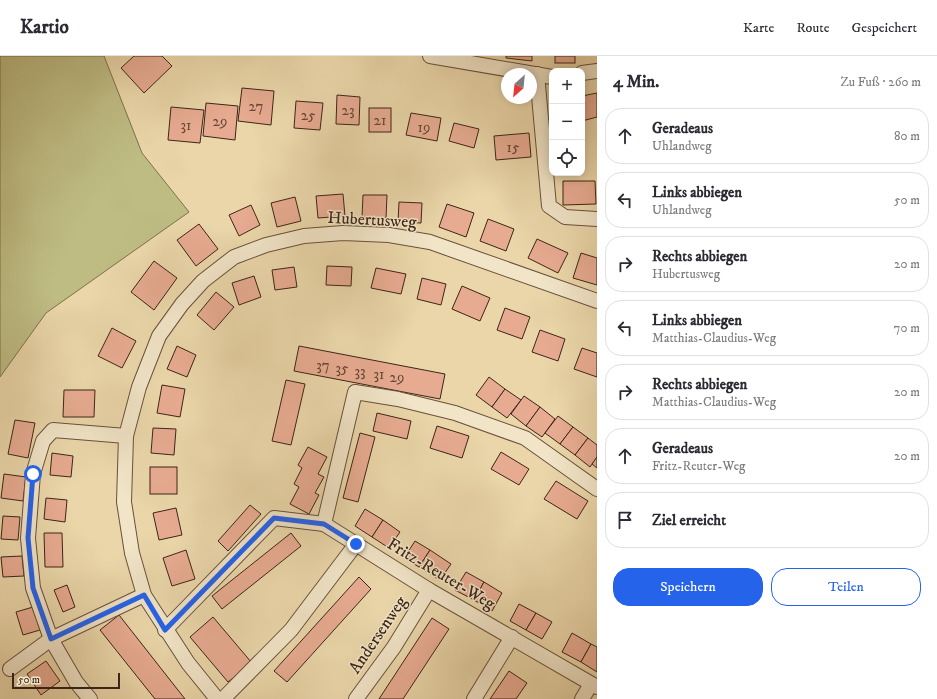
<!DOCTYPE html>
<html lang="de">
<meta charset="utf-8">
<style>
body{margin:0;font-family:"IM FELL DW Pica",serif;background:#f7f7f7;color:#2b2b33}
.controls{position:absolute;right:12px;top:12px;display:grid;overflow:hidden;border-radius:8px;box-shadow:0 2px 10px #0003}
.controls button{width:36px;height:36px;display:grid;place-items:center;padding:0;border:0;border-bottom:1px solid #e1e1e2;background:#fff;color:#2b2b33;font:20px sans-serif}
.compass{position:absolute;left:501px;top:12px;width:36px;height:36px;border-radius:50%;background:#fff;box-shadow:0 2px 10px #0003;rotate:207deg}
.scale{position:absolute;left:12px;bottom:10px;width:108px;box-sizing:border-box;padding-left:4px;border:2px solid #3d2517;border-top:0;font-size:11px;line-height:14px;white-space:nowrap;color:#3d2517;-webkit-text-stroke:3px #f1e4c7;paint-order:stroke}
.stop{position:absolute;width:12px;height:12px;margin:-9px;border:3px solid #2563eb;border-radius:50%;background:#fff}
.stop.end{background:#2563eb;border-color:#fff;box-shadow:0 1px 4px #0008}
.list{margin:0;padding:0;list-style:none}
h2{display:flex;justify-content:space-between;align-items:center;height:52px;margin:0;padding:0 16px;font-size:17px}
h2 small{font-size:13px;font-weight:400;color:#7c7c81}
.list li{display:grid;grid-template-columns:26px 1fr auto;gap:12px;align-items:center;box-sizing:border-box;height:56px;margin:0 8px 8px;padding:0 8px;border:1px solid #e1e1e2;border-radius:16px}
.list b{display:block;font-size:15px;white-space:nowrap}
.list p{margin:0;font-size:13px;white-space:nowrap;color:#7c7c81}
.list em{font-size:13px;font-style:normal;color:#7c7c81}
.actions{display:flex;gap:8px;padding:12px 16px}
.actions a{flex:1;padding:9px 0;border:1px solid #2563eb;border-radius:16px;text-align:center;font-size:14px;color:#2563eb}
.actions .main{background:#2563eb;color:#fff}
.icon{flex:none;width:22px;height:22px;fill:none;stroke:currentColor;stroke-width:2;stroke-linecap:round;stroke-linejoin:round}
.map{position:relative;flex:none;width:597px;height:643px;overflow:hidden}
header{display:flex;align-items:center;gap:24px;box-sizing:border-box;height:56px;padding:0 20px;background:#fff;border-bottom:1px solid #e1e1e2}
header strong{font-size:19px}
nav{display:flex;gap:22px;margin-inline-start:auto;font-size:14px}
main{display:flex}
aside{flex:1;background:#fff}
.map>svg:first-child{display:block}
</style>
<header>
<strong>Kartio</strong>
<nav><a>Karte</a><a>Route</a><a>Gespeichert</a></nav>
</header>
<main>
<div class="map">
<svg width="597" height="643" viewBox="0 0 597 643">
<rect width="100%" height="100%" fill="#ead6a9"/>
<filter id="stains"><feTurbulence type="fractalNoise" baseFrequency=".005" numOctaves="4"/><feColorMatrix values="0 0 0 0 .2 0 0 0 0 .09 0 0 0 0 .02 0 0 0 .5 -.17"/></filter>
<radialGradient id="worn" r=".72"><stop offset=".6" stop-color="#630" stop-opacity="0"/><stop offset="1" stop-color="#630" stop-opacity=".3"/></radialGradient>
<path fill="#bebc83" stroke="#7e704d" d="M0,0H104L142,97L189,156L46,257L0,321Z"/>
<g fill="#e7ab91" stroke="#3d2517">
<path d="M134,0H162L172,10L144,37L121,12Z"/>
<path d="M506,0H532V5L506,2Z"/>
<rect x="555" y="0" width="20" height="7"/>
<path d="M242,32L274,35L271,69L238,65Z"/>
<path d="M597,37V61L582,65V40Z"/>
<path d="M337,39L360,41L359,69L336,68Z"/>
<path d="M296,45L323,47L320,74L294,72Z"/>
<path d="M206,47L238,50L235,84L203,80Z"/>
<path d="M171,51L204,54L200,87L168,84Z"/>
<rect x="369" y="52" width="22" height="24"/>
<path d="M411,57L441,62L437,85L406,79Z"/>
<path d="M454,67L479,73L474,92L449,85Z"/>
<path d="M529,77L531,101L496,104L494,80Z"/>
<path d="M563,125H595L596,148L563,149Z"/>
<path d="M343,138L345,160L318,162L316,140Z"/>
<path d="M363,139H387L386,162L362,161Z"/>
<path d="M295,141L301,165L277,171L271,147Z"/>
<path d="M399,146L422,147L421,167L398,166Z"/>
<path d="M447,148L474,157L466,181L439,171Z"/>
<path d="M251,149L260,169L239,180L229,159Z"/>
<path d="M488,163L514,173L506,195L480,185Z"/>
<path d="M199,168L218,193L196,210L177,184Z"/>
<path d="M537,183L568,197L558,217L528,202Z"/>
<path d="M581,197L597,202V229L573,222Z"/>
<path d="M154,205L177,222L154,254L131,236Z"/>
<path d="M327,210L352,211L351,230L326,229Z"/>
<path d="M294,211L297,231L275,234L272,214Z"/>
<path d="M376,212L406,218L401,238L371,232Z"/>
<path d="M254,220L261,241L239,249L232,227Z"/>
<path d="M422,222L446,228L441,249L417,243Z"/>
<path d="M462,230L490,242L480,265L452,253Z"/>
<path d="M216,236L234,251L214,274L197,259Z"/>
<path d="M505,252L530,261L522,283L497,274Z"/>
<path d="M112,272L136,285L122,312L98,300Z"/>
<path d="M540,274L565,283L558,305L532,296Z"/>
<path d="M177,290L196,299L187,321L167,313Z"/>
<path d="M299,290L445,318L440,343L294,315Z"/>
<path d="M582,292L597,297V321L574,313Z"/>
<path d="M489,321L505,333L492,351L476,339Z"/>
<path d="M286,324L305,328L291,389L272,385Z"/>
<path d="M162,329L185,333L180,361L157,357Z"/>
<path d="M505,333L521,344L507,362L492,351Z"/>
<path d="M64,334H95L94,361H63Z"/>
<path d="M524,340L540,351L526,370L511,358Z"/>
<path d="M540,351L555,363L542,381L526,370Z"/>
<path d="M377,357L411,365L407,383L373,375Z"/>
<path d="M558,360L573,371L560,388L545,377Z"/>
<path d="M15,364L35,367L28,402L8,398Z"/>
<path d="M437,370L469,380L462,402L430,392Z"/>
<path d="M573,371L588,382L575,399L560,388Z"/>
<path d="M153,372L176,373L174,399L151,397Z"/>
<path d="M360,377L375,381L358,446L343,442Z"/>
<path d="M588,382L597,389V401L590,411L575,399Z"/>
<path d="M308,391L327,401L318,418L324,421L315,437L319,439L309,458L290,448L299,431L294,428L302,412L298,409Z"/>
<path d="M501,396L529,413L519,429L491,413Z"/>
<path d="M52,397L73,400L71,421L50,419Z"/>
<path d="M597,401V412L592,408Z"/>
<rect x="150" y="411" width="27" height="27"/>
<path d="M4,418L26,421L23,445L1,442Z"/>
<path d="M556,425L588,445L577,463L544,443Z"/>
<path d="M46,442L67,444L65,466L44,463Z"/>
<path d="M250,449L261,458L228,495L218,485Z"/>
<path d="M176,452L182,479L159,484L153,457Z"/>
<path d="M365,453L383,464L372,481L355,470Z"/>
<path d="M3,460L20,461L18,484L1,483Z"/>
<path d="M383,464L400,476L389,492L372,481Z"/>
<path d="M44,477H62L63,511H45Z"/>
<path d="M291,477L301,490L222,553L212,540Z"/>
<path d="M415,485L430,494L419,511L404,502Z"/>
<path d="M186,494L195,523L172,530L163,502Z"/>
<path d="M430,494L451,508L440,524L419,511Z"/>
<path d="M22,500L24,520L3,521L1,501Z"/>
<path d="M466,516L484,526L474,544L455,534Z"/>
<path d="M359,521L371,533L287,626L274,615Z"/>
<path d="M484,526L502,537L492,555L474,544Z"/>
<path d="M67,529L75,551L63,556L54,534Z"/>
<path d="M519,548L536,557L526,574L510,565Z"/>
<path d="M33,551L40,574L23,579L16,556Z"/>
<path d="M536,557L552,566L542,583L526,574Z"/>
<path d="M119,559L185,643H155L100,574Z"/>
<path d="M213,561L252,607L228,626L190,581Z"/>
<path d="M432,562L449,573L403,643H379Z"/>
<path d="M572,577L591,588L581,606L562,596Z"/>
<path d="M591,588L597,591V616L581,606Z"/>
<path d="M46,605L60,625L41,639L27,618Z"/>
<path d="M509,615L527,627L516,643H490Z"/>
</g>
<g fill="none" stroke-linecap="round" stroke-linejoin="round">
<defs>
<g id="minor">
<path d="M430,0L552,21"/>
<path d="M582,17L597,15"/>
<path d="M537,18L549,150L565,161L597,163"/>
<path d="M597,433L525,382L455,357L398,343L355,336L324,468L429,534L597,631"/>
<path d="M165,574L274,462L324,468"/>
<path d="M10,613L51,583L144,539"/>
<path d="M90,643L76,626L51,583L33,532L28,482L33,418L43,385L53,374L126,380"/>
<path d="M217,643L188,607L144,539L132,497L124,446L126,380L139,331L159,280L182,248L203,225L234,201L266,189L304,180L343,177L389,179L430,186L597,245"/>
<path d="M223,643L291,574L356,488"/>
<path d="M356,643L394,591L429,534"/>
<path d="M474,643L512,581"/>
<path d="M582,643L591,628"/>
</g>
</defs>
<use href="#minor" stroke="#68513c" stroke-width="16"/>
<use href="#minor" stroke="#f1e4c7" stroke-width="14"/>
</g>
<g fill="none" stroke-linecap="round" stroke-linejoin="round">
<path stroke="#2563eb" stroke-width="5" d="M33,418L28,482L33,532L51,583L144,539L165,574L274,462L324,468L356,488"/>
</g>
<g text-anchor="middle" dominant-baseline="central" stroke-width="3" stroke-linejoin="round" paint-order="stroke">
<g font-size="15" fill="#684636">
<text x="256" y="50">27</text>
<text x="348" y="54">23</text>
<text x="308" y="59">25</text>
<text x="380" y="64">21</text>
<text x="220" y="65">29</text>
<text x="186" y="69">31</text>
<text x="424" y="71">19</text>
<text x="513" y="91">15</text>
<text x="323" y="309">37</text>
<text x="342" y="312">35</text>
<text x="360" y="315">33</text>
<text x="379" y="318">31</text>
<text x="397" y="321">29</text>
</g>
<g font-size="17" fill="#3d2517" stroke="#f1e4c7">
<text transform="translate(372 164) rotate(3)">Hubertusweg</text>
<text transform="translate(441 518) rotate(31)">Fritz-Reuter-Weg</text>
<text transform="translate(378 579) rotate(-56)">Andersenweg</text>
</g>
</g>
<rect width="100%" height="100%" filter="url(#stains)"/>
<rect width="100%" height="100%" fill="url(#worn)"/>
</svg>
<div class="controls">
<button>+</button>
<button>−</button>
<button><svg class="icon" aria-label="locate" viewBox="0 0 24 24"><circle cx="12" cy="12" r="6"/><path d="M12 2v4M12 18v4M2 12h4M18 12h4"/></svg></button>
</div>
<svg class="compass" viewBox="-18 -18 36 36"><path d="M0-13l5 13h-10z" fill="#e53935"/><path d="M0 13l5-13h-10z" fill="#7c7c81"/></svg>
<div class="scale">50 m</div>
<div class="stop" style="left:33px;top:418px"></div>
<div class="stop end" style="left:356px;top:488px"></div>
</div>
<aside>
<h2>4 Min.<small>Zu Fuß · 260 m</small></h2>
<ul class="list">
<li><svg class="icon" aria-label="ahead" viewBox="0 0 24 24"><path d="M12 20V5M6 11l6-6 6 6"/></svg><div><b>Geradeaus</b><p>Uhlandweg</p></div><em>80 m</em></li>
<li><svg class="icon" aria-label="left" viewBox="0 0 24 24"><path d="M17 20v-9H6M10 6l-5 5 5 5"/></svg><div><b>Links abbiegen</b><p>Uhlandweg</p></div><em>50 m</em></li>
<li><svg class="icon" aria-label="right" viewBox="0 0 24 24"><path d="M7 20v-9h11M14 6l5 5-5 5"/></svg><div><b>Rechts abbiegen</b><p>Hubertusweg</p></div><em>20 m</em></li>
<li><svg class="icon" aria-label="left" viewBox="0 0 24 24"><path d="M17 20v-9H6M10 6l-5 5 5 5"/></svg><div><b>Links abbiegen</b><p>Matthias-Claudius-Weg</p></div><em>70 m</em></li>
<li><svg class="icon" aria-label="right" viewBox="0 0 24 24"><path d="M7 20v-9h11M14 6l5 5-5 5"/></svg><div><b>Rechts abbiegen</b><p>Matthias-Claudius-Weg</p></div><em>20 m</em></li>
<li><svg class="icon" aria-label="ahead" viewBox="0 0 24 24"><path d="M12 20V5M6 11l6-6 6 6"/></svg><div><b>Geradeaus</b><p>Fritz-Reuter-Weg</p></div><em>20 m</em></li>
<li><svg class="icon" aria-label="arrive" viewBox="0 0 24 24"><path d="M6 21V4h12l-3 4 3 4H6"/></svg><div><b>Ziel erreicht</b></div></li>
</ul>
<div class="actions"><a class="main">Speichern</a><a>Teilen</a></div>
</aside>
</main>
